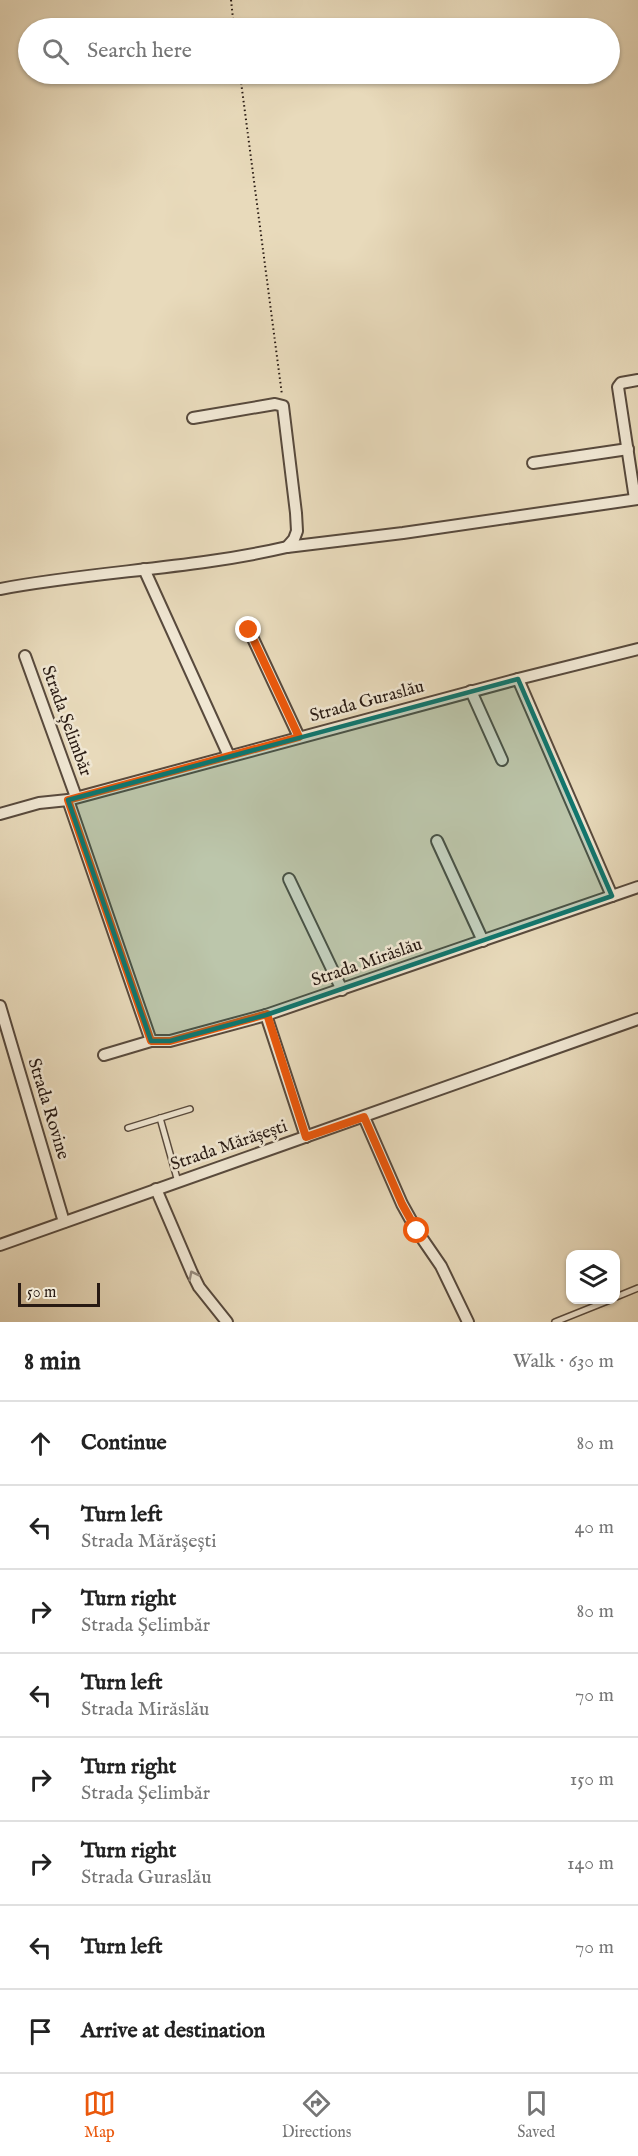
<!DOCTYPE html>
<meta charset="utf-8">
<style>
body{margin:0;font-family:"IM FELL English",serif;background:#f6f6f6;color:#222}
.controls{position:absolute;right:18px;bottom:18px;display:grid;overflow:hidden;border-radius:12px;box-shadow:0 2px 4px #0004}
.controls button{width:54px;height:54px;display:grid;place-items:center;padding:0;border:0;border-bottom:2px solid #e0e0e0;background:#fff;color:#222;font:30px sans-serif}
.scale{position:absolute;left:18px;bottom:15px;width:82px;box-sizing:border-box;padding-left:6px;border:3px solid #281a13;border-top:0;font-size:16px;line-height:21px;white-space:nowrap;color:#281a13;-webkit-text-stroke:4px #f0e7d3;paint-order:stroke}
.stop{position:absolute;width:18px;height:18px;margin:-14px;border:4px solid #ea580c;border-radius:50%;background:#fff}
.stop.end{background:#ea580c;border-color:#fff;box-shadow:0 2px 6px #0008}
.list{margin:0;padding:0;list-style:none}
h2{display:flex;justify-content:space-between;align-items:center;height:78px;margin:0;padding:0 24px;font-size:26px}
h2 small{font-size:20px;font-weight:400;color:#767676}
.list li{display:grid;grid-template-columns:39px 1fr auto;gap:18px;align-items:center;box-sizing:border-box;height:84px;padding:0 24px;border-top:2px solid #e0e0e0}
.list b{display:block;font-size:22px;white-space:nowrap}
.list p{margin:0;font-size:20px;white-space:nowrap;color:#767676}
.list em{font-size:20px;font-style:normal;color:#767676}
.icon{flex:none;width:33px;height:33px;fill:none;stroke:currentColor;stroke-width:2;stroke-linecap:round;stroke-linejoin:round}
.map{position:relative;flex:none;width:638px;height:1322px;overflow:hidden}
.search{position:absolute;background:#fff;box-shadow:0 2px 4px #0004;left:18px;right:18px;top:18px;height:66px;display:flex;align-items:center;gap:15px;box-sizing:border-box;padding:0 21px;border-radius:33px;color:#767676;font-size:22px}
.sheet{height:750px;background:#fff}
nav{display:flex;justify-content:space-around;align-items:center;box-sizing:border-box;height:84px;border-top:2px solid #e0e0e0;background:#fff;font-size:16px;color:#767676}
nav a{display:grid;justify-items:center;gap:3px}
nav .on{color:#ea580c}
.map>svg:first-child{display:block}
</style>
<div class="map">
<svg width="638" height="1322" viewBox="0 0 638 1322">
<rect width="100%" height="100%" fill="#e8dabb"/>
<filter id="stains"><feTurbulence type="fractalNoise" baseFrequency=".00333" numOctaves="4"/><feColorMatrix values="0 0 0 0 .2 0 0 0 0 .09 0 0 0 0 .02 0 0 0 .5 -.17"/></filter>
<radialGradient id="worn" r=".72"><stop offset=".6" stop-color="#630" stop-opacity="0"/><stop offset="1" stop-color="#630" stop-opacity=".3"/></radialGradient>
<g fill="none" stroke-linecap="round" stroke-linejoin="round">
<defs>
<g id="lane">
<path d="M160,1118L178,1182"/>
<path d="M128,1128L190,1109"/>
<path d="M616,1297L638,1288"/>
<path d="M555,1322L610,1300"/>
</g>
<g id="street">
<path d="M533,463L628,449"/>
<path d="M635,499L618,387L621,383L638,380"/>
<path d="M287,547L403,533L638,499"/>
<path d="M144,569L229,756"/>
<path d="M0,589C95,571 193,569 287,547L294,539L297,531L296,513L283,406L275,404L193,418"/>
<path d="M249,630L299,737"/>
<path d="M25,656L76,797"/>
<path d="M518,679L612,896"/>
<path d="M471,691L502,760"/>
<path d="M68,800L151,1041"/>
<path d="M0,814L39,803L68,800L518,679L638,649"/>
<path d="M437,841L483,941"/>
<path d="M289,879L342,990"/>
<path d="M0,1006L64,1222"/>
<path d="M266,1015L306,1137"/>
<path d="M104,1055L151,1041H170L266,1015L638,887"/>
<path d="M364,1117L402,1204L417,1231L441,1266L468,1322"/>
<path d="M156,1189L192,1273L199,1287L227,1322"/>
<path d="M0,1245L638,1019"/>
</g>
</defs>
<use href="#lane" stroke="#584a3d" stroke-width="8"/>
<use href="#street" stroke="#584a3d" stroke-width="14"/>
<g stroke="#281a13" stroke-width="2" stroke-dasharray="1.5 3" stroke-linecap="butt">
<path d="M231,0L234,28"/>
<path d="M240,74L282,395"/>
</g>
<use href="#lane" stroke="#f0e7d3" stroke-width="5"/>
<use href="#street" stroke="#f0e7d3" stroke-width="10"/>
</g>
<defs><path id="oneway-chevron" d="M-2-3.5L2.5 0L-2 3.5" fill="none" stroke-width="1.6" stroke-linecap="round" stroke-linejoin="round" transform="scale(1.5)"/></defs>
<use stroke="#968b7d" href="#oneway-chevron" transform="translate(193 1275) rotate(-117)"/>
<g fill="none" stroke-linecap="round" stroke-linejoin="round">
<path stroke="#ea580c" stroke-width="8" d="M249,630L299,737L68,800L151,1041H170L267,1014L306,1137L364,1117L402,1204L417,1231"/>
</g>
<path fill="#0f766e" fill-opacity="0.2" stroke="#0f766e" stroke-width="4.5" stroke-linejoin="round" d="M518,679L612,896L266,1015L170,1041H151L68,800Z"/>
<g text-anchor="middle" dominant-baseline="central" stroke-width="5" stroke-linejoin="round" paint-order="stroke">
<g font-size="18" fill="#281a13" stroke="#f0e7d3">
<text transform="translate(367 702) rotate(-15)">Strada Guraslău</text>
<text transform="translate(66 721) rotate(70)">Strada Șelimbăr</text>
<text transform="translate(367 963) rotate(-19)">Strada Mirăslău</text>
<text transform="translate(48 1109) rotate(73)">Strada Rovine</text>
<text transform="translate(229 1146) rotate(-19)">Strada Mărășești</text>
</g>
</g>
<rect width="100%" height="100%" filter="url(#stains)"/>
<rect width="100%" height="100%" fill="url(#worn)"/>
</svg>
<div class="controls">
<button><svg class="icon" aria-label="layers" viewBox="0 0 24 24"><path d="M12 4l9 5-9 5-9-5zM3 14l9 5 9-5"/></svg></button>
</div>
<div class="scale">50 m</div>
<div class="stop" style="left:417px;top:1231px"></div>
<div class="stop end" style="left:249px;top:630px"></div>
<div class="search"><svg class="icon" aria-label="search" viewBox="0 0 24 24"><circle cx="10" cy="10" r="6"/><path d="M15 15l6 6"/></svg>Search here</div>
</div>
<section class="sheet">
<h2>8 min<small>Walk · 630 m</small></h2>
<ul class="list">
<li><svg class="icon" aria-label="ahead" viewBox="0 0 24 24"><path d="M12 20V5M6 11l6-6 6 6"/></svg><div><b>Continue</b></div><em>80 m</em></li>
<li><svg class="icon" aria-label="left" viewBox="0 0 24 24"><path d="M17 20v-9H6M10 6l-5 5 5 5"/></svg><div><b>Turn left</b><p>Strada Mărășești</p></div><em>40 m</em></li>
<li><svg class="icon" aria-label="right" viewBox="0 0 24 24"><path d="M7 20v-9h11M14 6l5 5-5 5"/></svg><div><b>Turn right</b><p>Strada Șelimbăr</p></div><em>80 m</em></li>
<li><svg class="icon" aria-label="left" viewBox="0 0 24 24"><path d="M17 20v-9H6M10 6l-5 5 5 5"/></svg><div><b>Turn left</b><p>Strada Mirăslău</p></div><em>70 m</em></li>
<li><svg class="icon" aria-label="right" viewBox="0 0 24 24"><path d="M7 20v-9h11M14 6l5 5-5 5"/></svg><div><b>Turn right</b><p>Strada Șelimbăr</p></div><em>150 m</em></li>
<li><svg class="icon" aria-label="right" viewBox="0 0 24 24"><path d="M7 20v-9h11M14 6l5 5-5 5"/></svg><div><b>Turn right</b><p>Strada Guraslău</p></div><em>140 m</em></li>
<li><svg class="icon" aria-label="left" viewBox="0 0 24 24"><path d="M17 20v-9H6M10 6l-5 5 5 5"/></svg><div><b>Turn left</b></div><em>70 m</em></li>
<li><svg class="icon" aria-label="arrive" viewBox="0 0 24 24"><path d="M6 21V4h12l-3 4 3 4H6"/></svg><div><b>Arrive at destination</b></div></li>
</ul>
</section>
<nav>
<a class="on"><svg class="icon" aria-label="map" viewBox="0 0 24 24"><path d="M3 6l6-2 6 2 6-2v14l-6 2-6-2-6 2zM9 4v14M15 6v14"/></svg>Map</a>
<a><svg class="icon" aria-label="directions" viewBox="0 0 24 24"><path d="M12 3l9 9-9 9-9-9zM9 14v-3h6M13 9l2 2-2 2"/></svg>Directions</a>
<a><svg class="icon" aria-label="saved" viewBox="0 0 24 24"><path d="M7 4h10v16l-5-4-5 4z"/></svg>Saved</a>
</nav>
